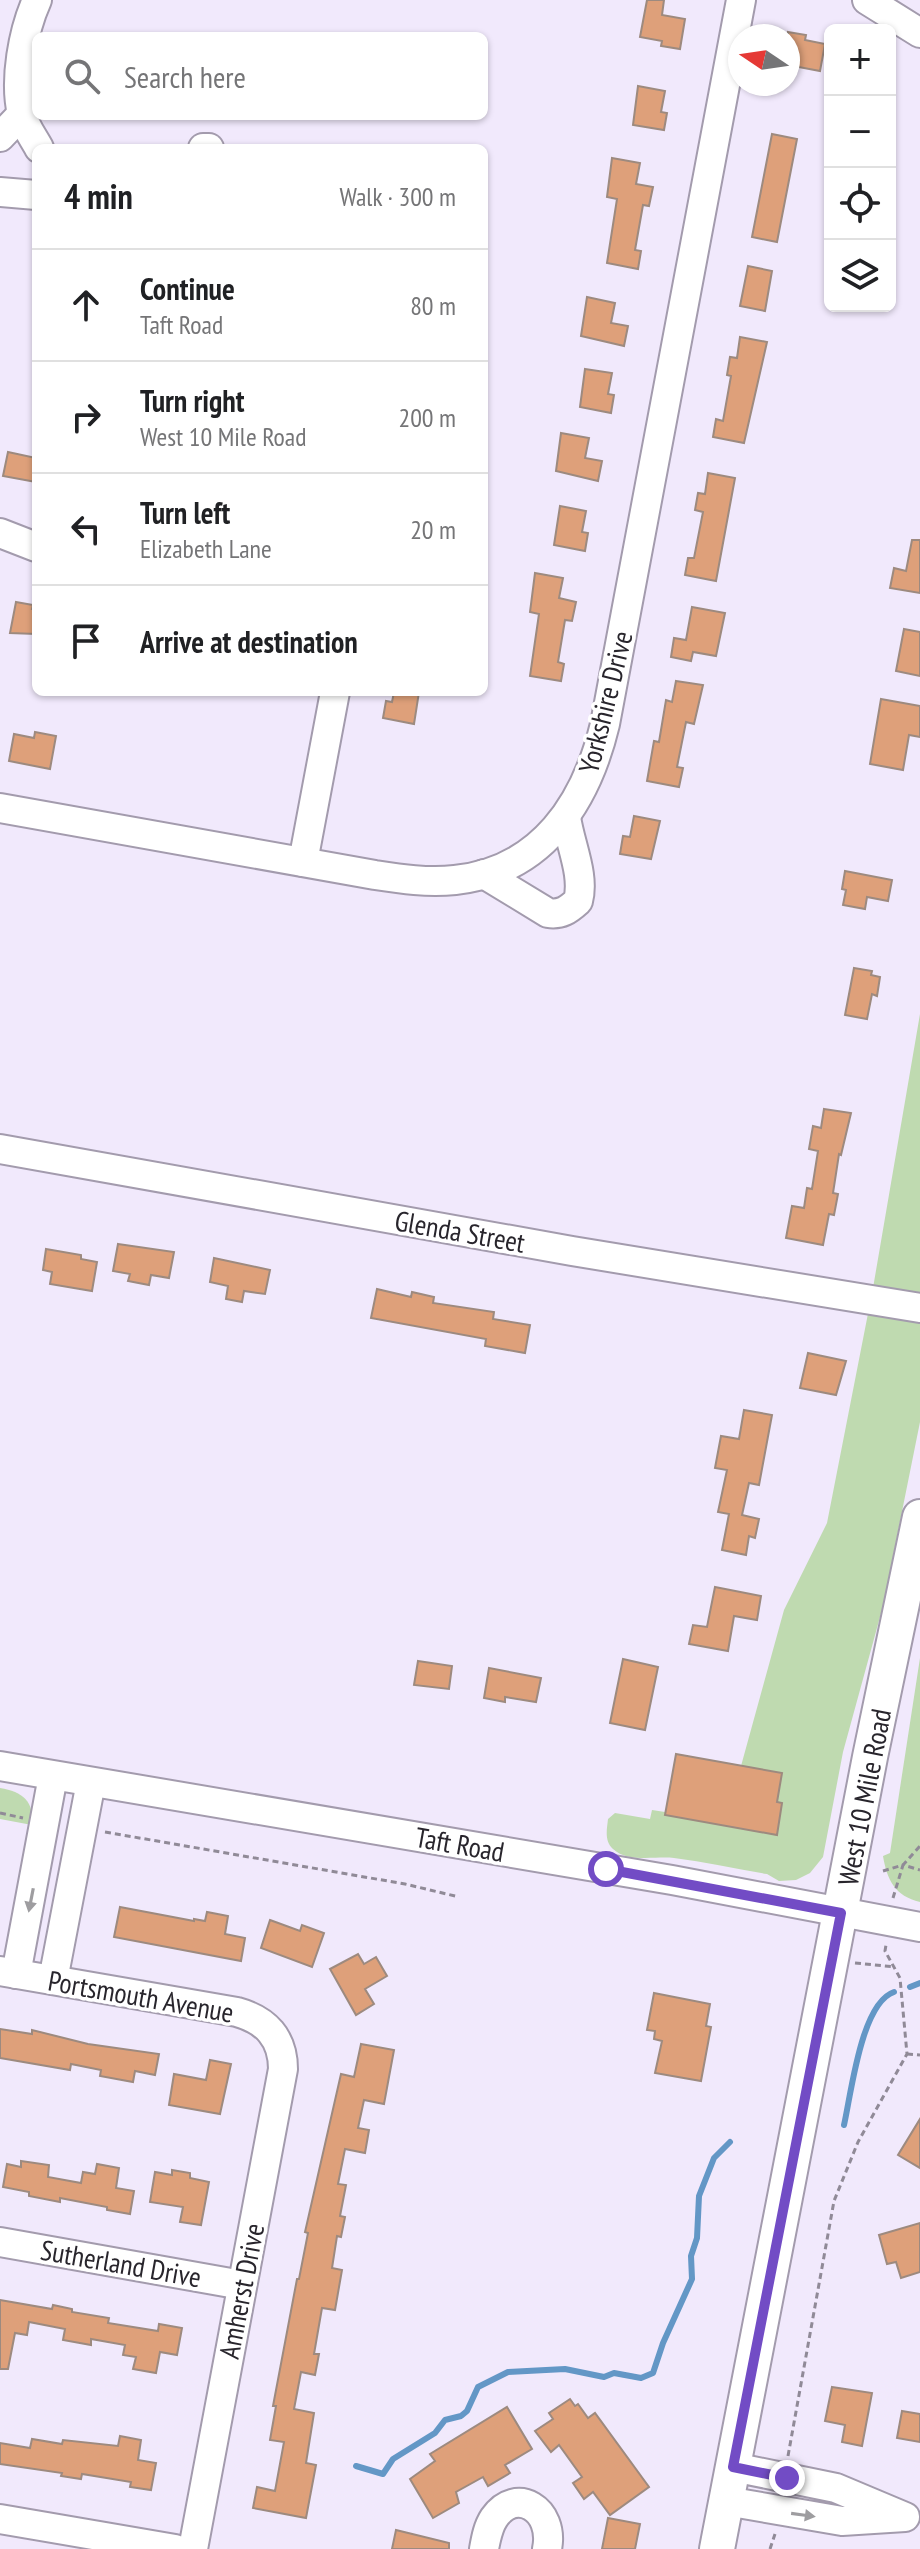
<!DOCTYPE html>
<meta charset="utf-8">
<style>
body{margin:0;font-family:"PT Sans Narrow",sans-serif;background:#f2f2f2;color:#202124}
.controls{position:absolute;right:24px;top:24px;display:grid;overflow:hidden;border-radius:12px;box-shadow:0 2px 6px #0004}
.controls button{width:72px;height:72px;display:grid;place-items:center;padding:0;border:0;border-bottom:2px solid #e0e0e0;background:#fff;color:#202124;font:40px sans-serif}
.compass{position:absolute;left:728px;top:24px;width:72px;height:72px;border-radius:50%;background:#fff;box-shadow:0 2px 6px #0004;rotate:283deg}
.stop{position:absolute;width:24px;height:24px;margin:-18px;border:6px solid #724cc5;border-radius:50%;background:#fff}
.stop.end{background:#724cc5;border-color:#fff;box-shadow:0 2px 8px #0008}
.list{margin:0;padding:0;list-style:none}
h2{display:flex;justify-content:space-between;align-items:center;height:104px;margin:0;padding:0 32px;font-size:34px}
h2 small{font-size:26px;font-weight:400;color:#757577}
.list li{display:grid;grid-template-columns:52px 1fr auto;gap:24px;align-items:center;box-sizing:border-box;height:112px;padding:0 32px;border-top:2px solid #e0e0e0}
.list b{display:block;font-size:30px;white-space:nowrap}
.list p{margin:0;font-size:26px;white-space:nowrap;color:#757577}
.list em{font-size:26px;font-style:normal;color:#757577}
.icon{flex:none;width:44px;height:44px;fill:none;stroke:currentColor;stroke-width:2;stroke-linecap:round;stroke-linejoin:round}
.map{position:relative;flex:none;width:920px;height:2549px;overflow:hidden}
.search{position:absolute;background:#fff;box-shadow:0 2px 6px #0004;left:32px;top:32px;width:456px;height:88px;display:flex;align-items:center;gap:20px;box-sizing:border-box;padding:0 28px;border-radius:12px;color:#757577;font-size:30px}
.panel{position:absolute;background:#fff;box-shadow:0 2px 6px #0004;left:32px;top:144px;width:456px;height:552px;border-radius:12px}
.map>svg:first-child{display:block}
</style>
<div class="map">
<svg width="920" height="2549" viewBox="0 0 920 2549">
<rect width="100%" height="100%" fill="#f1e9fc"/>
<g fill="#bfdab0">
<path d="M920,1014V1422L883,1606L843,1752L823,1857L810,1873L796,1880L779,1881L767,1874C736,1869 705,1862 674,1858C655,1856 628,1863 613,1849C604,1841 607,1829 608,1819L615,1813L650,1819L652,1810L665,1812L666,1815L777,1834L782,1803L777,1802L782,1773L741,1766L784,1610L827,1523L873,1288Z"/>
<path d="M920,1658V1902C895,1896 887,1880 883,1856L890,1853Z"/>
<path d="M0,1788C23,1792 34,1801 32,1825L0,1819Z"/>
</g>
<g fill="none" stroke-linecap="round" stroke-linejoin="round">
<g stroke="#6397c6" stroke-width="6">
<path d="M910,1987L920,1983"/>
<path d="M844,2125C851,2095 861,2003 894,1992"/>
<path d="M356,2466L383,2474L393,2459L435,2433L445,2420L461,2416L467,2411L478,2387L508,2372L565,2369L604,2377L614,2373L641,2378L653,2373L663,2343L692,2279L691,2256L697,2238L699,2196L714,2158L730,2142"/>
</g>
</g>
<g fill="#dea07a" stroke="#9d8a7f" stroke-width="2">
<path d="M647,0H664L662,15L685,19L680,49L661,46L662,41L640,37Z"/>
<path d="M788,32L806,35L805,40L825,44L820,71L788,65Z"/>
<path d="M638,86L665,91L661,112L667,113L664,130L633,125Z"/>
<path d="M772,134L797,139L777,242L752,237Z"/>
<path d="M612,158L640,163L636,184L653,187L649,206L643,205L635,250L641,251L638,269L607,263L617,199L607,197Z"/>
<path d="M748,266L772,271L765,311L740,306Z"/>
<path d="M587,297L615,303L611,323L628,326L624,346L581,336Z"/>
<path d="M740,337L767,342L744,443L713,437L716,419L723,421L731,376L727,375L730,357L737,358Z"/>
<path d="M585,369L612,373L608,394L614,395L611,413L580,407Z"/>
<path d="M561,433L589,438L585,458L602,461L598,481L556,471Z"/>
<path d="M8,452L36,458V482L3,476Z"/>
<path d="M708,473L735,478L716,581L685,575L688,558H694L703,512L695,510L698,493L705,494Z"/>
<path d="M560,506L586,511L582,532L588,533L585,551L554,545Z"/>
<path d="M912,540H920V593L890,588L894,568L906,571Z"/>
<path d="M535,573L563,578L559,598L576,602L572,621L565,620L558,662L564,664L561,681L530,676L539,614L530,612Z"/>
<path d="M16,602L33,605L32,609L36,610V634L10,633Z"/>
<path d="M692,607L725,613L716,656L693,652L691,661L671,657L674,638L686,640Z"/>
<path d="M904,629L920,632V676L896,671Z"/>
<path d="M676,681L703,685L694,724L686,722L677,767L683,768L679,787L647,781L654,741L659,742L666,700L672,702Z"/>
<path d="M394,692H419L414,724L383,718L386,701L392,702Z"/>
<path d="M881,699L920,706V737L909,735L903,770L870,764Z"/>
<path d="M35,732L56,736L50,769L9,761L14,734L34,738Z"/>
<path d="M634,816L660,821L651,859L620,854L623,836L630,837Z"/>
<path d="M845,871L892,880L888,901L867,897L865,909L843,905L846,890L842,889Z"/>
<path d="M854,968L872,971L871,975L880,977L877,996L872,994L867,1019L845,1015Z"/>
<path d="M824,1109L851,1113L841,1155L839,1154L833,1193L838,1194L834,1215L829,1214L823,1245L786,1238L792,1206L804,1208L807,1188L812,1189L818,1151L809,1149L813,1126L821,1128Z"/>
<path d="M118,1244L174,1252L169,1278L151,1275L149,1285L128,1281L130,1274L113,1271Z"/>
<path d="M46,1249L81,1255V1259L97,1262L92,1291L50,1284L52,1272L43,1270Z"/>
<path d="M214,1258L270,1270L265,1294L244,1291L242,1302L226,1299L228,1286L210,1282Z"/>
<path d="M377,1289L411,1297L412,1292L434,1297L433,1303L494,1312L493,1319L530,1325L525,1353L485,1346L486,1339L371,1318Z"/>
<path d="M808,1353L846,1361L836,1395L800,1388Z"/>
<path d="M744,1410L772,1415L759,1485L749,1483L742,1515L759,1519L755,1538L749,1536L746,1555L722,1550L729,1514L718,1512L727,1470L715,1468L721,1436L739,1439Z"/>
<path d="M715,1587L761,1596L757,1620L734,1616L728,1651L689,1644L693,1625L707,1627Z"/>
<path d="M623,1659L658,1667L645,1730L610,1723Z"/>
<path d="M418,1661L452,1666L449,1689L414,1685Z"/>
<path d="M489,1668L541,1678L536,1702L505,1697V1702L484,1698Z"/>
<path d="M676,1754L782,1773L777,1802L782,1803L777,1835L665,1815Z"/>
<path d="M120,1907L194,1921V1919L205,1921L207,1912L228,1916L225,1934L245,1938L241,1961L114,1937Z"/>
<path d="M270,1920L300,1931L302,1925L324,1933L312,1967L261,1948Z"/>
<path d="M358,1954L364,1964L376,1957L387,1976L365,1989L374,2004L356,2015L330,1969Z"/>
<path d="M654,1993L710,2004L706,2026L711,2027L701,2081L655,2073L662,2041L654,2039L655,2031L647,2030Z"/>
<path d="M0,2029L32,2034V2030L88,2044L159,2054L155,2075L135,2071L133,2082L100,2076L101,2070L71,2064L70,2070L0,2058Z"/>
<path d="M361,2044L394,2050L384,2104L364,2100L358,2128L369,2130L365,2153L345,2149L338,2184L346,2185L340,2216L345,2217L341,2237L337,2236L332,2268L342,2270L335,2310L322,2308L314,2354H319L315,2375L301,2372L294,2409L314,2413L306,2463L316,2465L306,2518L253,2508L257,2487L275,2491L284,2442L270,2440L276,2406H273L297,2279H299L308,2233L305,2232L341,2074L354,2077Z"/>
<path d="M210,2060L231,2064L220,2114L169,2105L174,2074L206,2080Z"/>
<path d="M920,2119V2168L898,2155Z"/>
<path d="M21,2161L49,2165L48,2177L81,2183L83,2172L95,2174L97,2164L119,2168L116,2188L134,2191L130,2214L107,2210V2207L60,2198V2202L29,2196V2192L3,2187L7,2164L21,2167Z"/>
<path d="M172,2170L190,2173V2178L209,2182L201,2225L180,2222L183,2207L150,2202L155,2172L172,2175Z"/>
<path d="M920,2223V2272L901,2278L896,2262L887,2264L879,2235Z"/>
<path d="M0,2300L52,2309L53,2305L72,2309V2312L109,2318L108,2323L158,2331L159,2324L182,2328L177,2355L160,2352L156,2373L133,2369L136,2357L123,2355L125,2345L91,2339V2345L63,2340L65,2329L29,2322L27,2335L15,2333L8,2369H0Z"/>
<path d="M832,2387L872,2393L862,2446L842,2442L845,2425L825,2421Z"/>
<path d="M570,2399L575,2406L578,2404L588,2418L595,2413L649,2487L610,2515L593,2492L584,2499L573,2483L582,2477L559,2445L551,2452L535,2431L553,2419L549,2413Z"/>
<path d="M507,2407L532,2449L505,2465L510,2473L488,2486L483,2477L456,2492L459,2503L433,2518L410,2479L435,2461L430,2454Z"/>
<path d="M902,2411L920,2414V2442L897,2438Z"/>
<path d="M120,2436L141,2440L138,2460L156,2463L151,2490L130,2487L131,2482L82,2474L81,2479L61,2476L62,2473L0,2464V2443L30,2448L32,2439L62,2444L63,2440L118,2446Z"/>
<path d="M608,2518L640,2524L635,2549H602Z"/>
<path d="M396,2530L449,2543V2549H392Z"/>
</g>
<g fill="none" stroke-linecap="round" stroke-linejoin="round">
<defs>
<g id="minor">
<path d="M37,0C23,31 14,80 22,114C24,125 33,137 39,148"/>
<path d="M867,0L920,33"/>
<path d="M0,137L22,114"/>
<path d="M203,148H209"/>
<path d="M0,192L36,195"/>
<path d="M0,533L36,547"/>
<path d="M0,808L375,875C401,879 428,883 455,880C542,871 586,803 605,724L741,0"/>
<path d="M303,862L335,692"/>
<path d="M484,874L548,913C561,915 568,910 578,901C585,875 570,845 566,817"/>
<path d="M0,1149L572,1251L920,1308"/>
<path d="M0,1766L672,1880L920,1927"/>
<path d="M0,1971L237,2012C266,2020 283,2038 283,2069L193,2549"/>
<path d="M16,1974L53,1776"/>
<path d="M53,1980L91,1782"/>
<path d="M0,2242L242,2285"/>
<path d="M726,2501L842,2521L905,2517L836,2488L733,2467"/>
<path d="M0,2519L175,2549"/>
<path d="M484,2549C486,2538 488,2527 494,2518C516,2486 555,2509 547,2549"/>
</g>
<path id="major" d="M717,2549L870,1757L920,1517"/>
</defs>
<use href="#minor" stroke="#a39bad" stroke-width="32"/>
<use href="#major" stroke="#a39bad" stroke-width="38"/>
<g stroke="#908a97" stroke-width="3" stroke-dasharray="6 4" stroke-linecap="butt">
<path d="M0,1813L23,1818"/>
<path d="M105,1832L405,1884L459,1897"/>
<path d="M883,1871L903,1865L920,1846"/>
<path d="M893,1898L903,1865L920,1870"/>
<path d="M855,1963L895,1967"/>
<path d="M907,2054L920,2055"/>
<path d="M788,2456L834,2201L858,2142L907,2054L900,1978L885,1951L886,1945"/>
<path d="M770,2549L775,2534"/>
</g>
<use href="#minor" stroke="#fff" stroke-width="28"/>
<use href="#major" stroke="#fff" stroke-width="34"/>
</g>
<defs><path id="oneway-solid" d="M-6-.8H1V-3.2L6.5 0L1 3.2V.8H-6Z" transform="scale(2)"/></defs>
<g fill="#9e9da0">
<use href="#oneway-solid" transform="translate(31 1900) rotate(101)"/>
<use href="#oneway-solid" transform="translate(803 2515) rotate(8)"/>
</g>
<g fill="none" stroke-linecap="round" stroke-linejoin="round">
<path stroke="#724cc5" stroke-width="10" d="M606,1869L841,1913L733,2467L787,2478"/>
</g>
<g text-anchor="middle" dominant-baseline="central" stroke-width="7" stroke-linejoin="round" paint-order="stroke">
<g font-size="28" fill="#28252c" stroke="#fff">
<text transform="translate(605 702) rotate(-76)">Yorkshire Drive</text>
<text transform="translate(460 1231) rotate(10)">Glenda Street</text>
<text transform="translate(864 1797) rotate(-79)">West 10 Mile Road</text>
<text transform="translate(460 1844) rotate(10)">Taft Road</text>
<text transform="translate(141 1996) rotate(10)">Portsmouth Avenue</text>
<text transform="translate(121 2263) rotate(10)">Sutherland Drive</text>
<text transform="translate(241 2291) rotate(-79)">Amherst Drive</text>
</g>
</g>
</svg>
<div class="controls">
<button>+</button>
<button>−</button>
<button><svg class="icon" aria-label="locate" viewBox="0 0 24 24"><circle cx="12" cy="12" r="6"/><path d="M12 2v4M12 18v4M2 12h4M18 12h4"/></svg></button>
<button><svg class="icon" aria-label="layers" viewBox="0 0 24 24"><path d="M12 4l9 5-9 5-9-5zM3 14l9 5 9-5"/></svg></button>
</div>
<svg class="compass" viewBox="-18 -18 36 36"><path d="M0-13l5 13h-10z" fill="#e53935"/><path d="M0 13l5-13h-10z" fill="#757577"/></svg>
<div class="stop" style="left:606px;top:1869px"></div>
<div class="stop end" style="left:787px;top:2478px"></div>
<div class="search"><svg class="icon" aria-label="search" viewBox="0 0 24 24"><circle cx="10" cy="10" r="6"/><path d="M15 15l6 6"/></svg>Search here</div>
<section class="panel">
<h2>4 min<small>Walk · 300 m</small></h2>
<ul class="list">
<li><svg class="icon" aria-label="ahead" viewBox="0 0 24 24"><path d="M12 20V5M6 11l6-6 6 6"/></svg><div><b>Continue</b><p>Taft Road</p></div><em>80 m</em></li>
<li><svg class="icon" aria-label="right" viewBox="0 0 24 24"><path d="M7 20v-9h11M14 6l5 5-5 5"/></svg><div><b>Turn right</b><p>West 10 Mile Road</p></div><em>200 m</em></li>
<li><svg class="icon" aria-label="left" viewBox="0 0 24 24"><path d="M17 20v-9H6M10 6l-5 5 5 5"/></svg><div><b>Turn left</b><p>Elizabeth Lane</p></div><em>20 m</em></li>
<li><svg class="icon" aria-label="arrive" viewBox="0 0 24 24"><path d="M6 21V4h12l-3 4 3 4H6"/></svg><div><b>Arrive at destination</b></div></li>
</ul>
</section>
</div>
